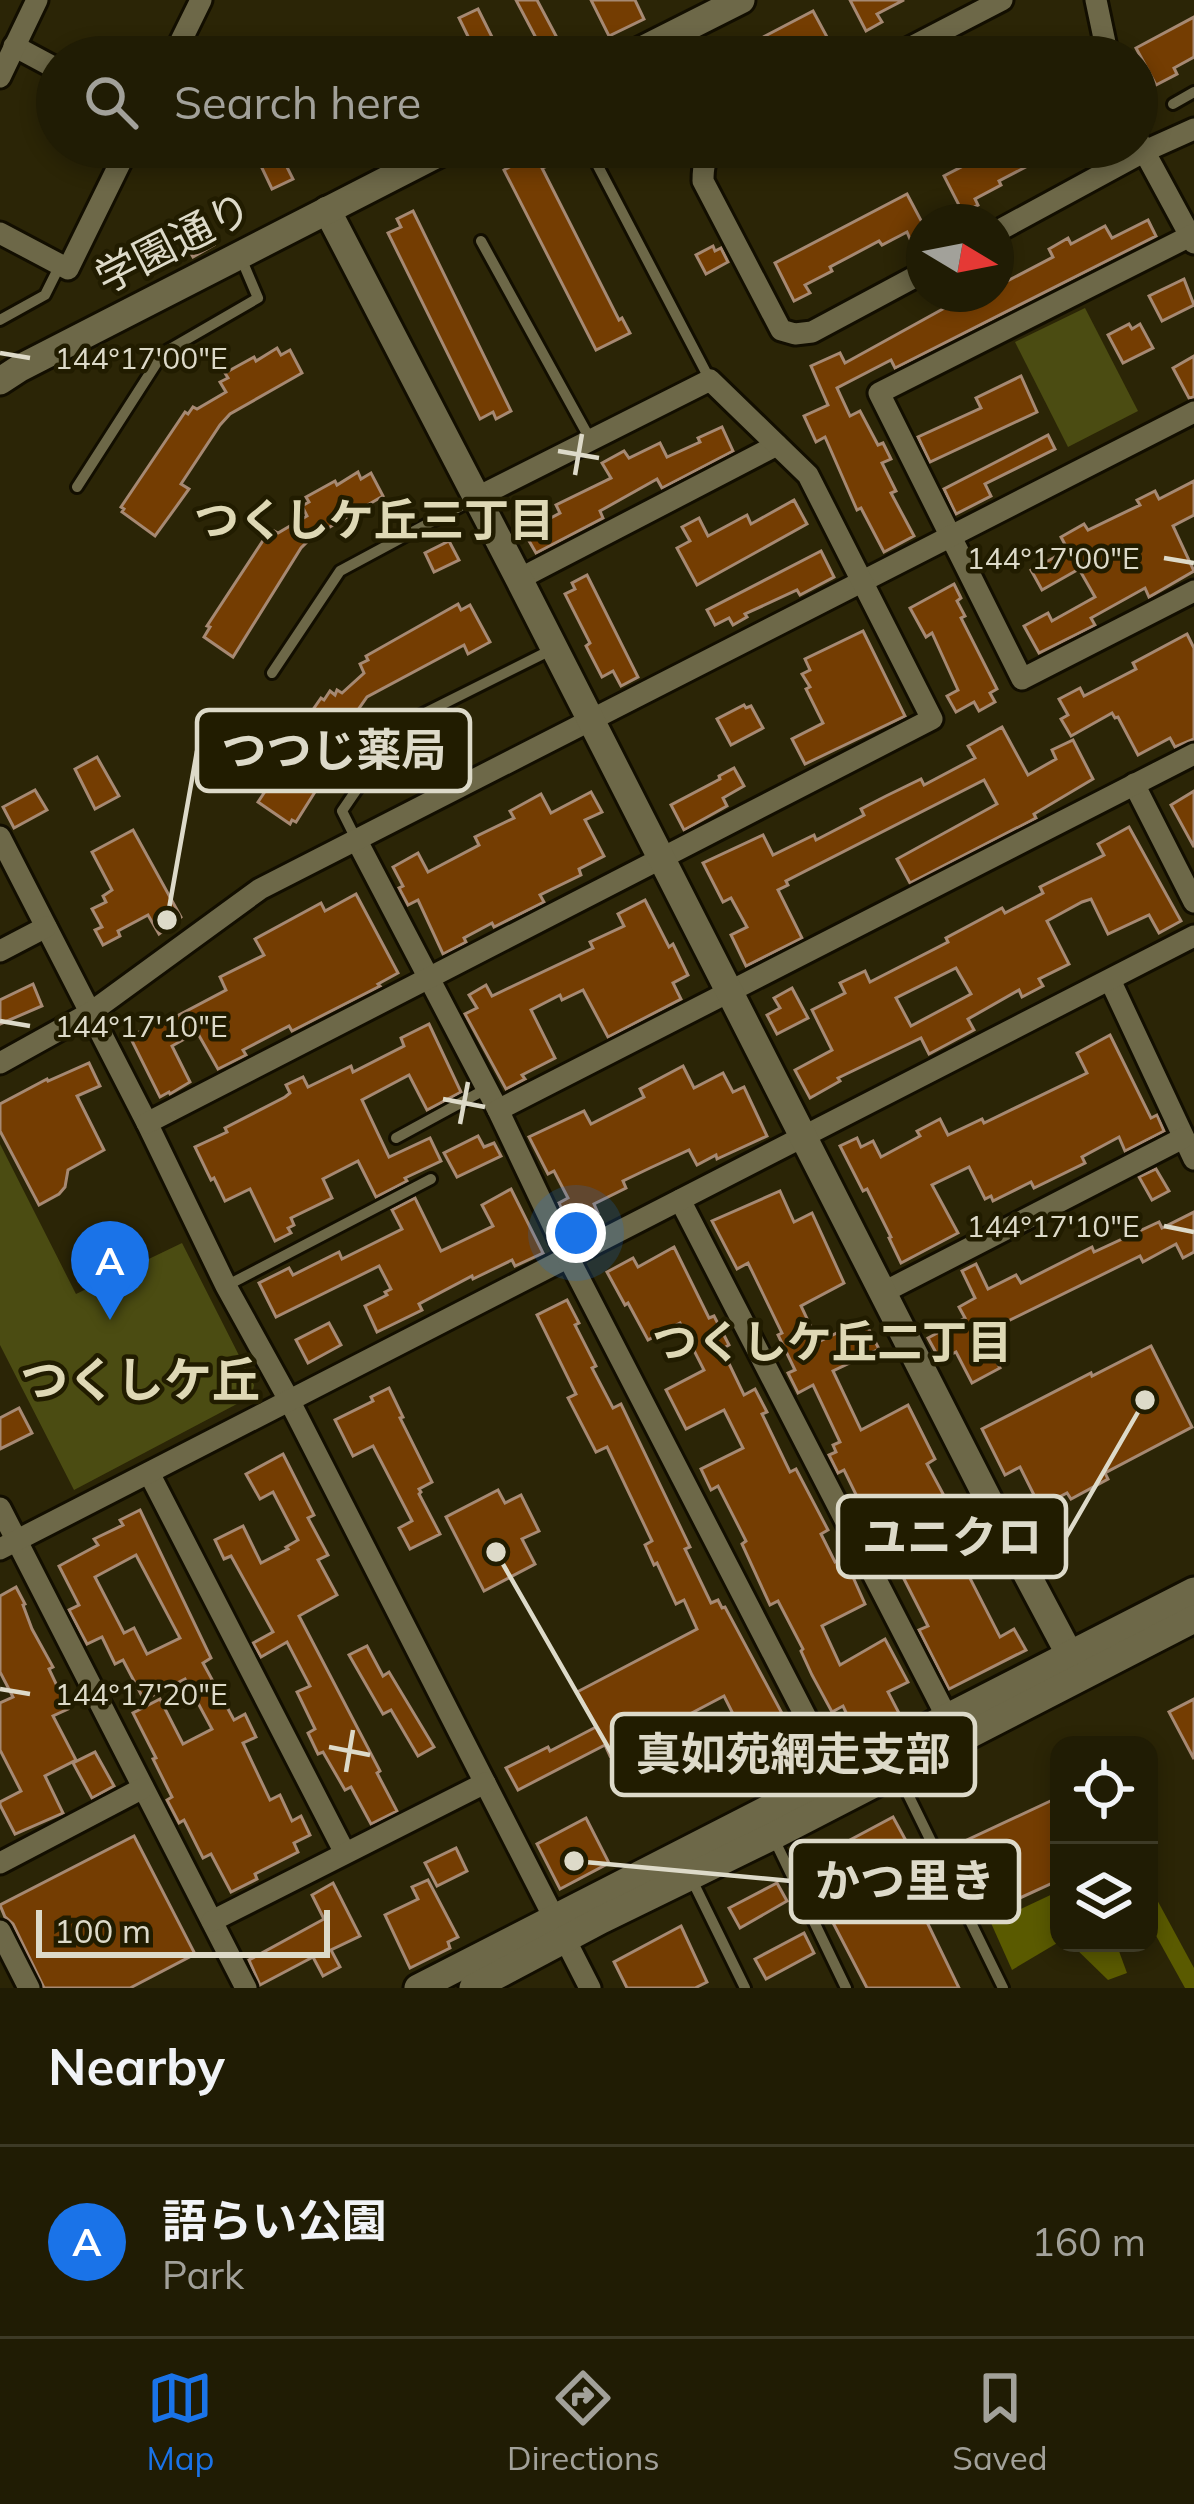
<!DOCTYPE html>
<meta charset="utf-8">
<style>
body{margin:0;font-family:Mulish,"Noto Sans JP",sans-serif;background:#2d2913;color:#f1f3f6}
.controls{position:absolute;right:36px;bottom:36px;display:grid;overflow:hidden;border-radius:24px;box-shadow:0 6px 18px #0003}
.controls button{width:108px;height:108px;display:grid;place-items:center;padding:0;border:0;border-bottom:3px solid #3d3a26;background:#201c04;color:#f1f3f6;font:60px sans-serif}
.compass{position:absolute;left:906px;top:204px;width:108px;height:108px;border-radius:50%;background:#201c04;box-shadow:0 6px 18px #0003;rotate:100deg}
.scale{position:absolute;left:36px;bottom:30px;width:294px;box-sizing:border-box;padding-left:12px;border:6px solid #dddac9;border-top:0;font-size:33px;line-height:42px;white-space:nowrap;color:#dddac9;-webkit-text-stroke:9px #211c00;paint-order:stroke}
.you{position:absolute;left:576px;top:1233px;width:42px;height:42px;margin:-30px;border:9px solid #fff;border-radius:50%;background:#1a73e8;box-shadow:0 0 0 18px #1a73e833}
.badge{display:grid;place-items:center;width:78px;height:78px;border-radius:50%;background:#1a73e8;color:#fff;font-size:39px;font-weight:700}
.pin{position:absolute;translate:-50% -99px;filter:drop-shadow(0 3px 6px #0008)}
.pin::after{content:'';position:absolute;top:63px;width:42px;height:36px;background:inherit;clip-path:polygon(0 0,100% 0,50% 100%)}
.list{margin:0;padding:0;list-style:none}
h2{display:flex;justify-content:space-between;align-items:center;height:156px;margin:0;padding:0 48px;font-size:51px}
h2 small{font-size:39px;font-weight:400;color:#a2a19a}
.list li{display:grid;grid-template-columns:78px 1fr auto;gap:36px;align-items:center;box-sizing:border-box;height:192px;padding:0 48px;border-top:3px solid #3d3a26}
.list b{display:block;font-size:45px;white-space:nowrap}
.list p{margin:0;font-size:39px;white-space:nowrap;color:#a2a19a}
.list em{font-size:39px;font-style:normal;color:#a2a19a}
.icon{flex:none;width:66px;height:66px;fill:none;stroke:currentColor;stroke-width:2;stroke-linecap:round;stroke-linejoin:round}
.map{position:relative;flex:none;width:1194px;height:1988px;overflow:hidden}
.search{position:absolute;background:#201c04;box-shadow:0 6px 18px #0003;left:36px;right:36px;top:36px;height:132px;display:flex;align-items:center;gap:30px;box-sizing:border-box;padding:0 42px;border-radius:66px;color:#a2a19a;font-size:45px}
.sheet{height:348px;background:#201c04}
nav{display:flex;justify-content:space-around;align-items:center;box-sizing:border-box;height:168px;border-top:3px solid #3d3a26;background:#201c04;font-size:33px;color:#a2a19a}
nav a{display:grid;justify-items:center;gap:6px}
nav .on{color:#1a73e8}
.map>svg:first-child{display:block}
</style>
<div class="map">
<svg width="1194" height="1988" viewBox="0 0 1194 1988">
<rect width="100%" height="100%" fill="#2b2506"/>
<g fill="#4b4c12">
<path d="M1085,308L1138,411L1068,447L1015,342Z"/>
<path d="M0,1144L76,1294L182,1243L254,1385L252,1396L74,1490L0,1345Z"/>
</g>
<g fill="#5a5a00">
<path d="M1149,1885L1194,1968V1988H1185L1149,1923Z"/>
<path d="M1059,1891V1942L1012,1970L991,1923Z"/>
<path d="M1070,1943H1116L1127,1973L1108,1980Z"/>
</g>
<g fill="#743d02" stroke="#a68973" stroke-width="3" fill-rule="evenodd">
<path d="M516,0H537L564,51L553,57H546Z"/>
<path d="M591,0H635L644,19L609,36Z"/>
<path d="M850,0H904L877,14L882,22L866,31Z"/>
<path d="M478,9L502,57H478L459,18Z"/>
<path d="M813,11L833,48L819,55L816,49L800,57H725Z"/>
<path d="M1194,17V57L1174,68L1177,74L1156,85L1136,48Z"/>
<path d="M252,147H277L293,179L272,189Z"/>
<path d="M1000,147H1064L999,181L1001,185L975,199L978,205L963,213L944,176Z"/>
<path d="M537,152L545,167L542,168L619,320L622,318L630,333L596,350L504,170Z"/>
<path d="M907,194L924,226V232L910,239L907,232L882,245L879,241L830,267L832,271L805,285L810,293L794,301L775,263Z"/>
<path d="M413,211L511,411L496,419L493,412L480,419L388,233L401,227L397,219Z"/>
<path d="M199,217L214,245L193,257L177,229Z"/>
<path d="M1148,220L1156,236L895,368L891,360L837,388L850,416L860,411L878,445L883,443L891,459L882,463L896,491L891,493L914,536L884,552L861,508L857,510L825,437L816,442L804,416L828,405L811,366L840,353L845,363L970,294H996V287L1053,257L1049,249L1068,238L1071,244L1105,226L1112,238Z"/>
<path d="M713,246L715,251L721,248L728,262L706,274L696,255Z"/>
<path d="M1184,279L1194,305L1162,321L1149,296Z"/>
<path d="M1129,324L1132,329L1140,324L1153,348L1123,363L1108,335Z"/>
<path d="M277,348L281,355L290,350L302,373L230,414L220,425L181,484L189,489L155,536L122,512L124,509L121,507L185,412L188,414L193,407L197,409L226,392L220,382L228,378L225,373L254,357L256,361Z"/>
<path d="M1194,356V397L1189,398L1173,368Z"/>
<path d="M1021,376L1037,412L930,462L918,437L981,408L976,398Z"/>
<path d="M722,427L733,451L662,488L657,479L600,511L603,518L536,553L524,532L560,513L556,505L611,478L602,463L624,451L629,458L660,443L667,457L700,442L698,438Z"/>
<path d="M1048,435L1055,449L985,484L991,496L956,514L944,489Z"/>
<path d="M358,472L361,479L371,473L383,496L311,538L301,548L233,657L204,637L210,627L207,626L266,536L269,538L274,531L278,533L307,516L302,506L309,502L306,497L335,481L337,485Z"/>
<path d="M1194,481V515L1173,526L1194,571L1149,597L1145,588L1091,618L1095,625L1039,653L1024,626L1048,613L1052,621L1095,597L1079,569L1042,590L1031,570L1068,550L1061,537L1084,524L1088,530L1140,505L1137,500L1155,491L1159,499Z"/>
<path d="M794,500L807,524L697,585L677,548L690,541L682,527L699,518L708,536L747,515L751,524Z"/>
<path d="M449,541L459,560L434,572L425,553Z"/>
<path d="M821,551L834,577L800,595L797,590L745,614L747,617L733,625L729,618L715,625L707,610Z"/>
<path d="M587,575L638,677L621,686L613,671L602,677L586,646L590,643L565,594L575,589L572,583Z"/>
<path d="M954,584L961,598L957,601L965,616L961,618L997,689L990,693L995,702L979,711L974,702L956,712L947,696L958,690L932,633L926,637L910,608Z"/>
<path d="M458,604L461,610L470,605L490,642L468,654L464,645L367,697L316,770L325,776L296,822L292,820L290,824L258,802L264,793L258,789L321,698L324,700L330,691L335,695L337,690L342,693L364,673L360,664L368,660L366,656Z"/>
<path d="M863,631L905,716L805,764L792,739L823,723L806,689L810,687L802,674L810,670L805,659Z"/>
<path d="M1187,634L1194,648V739L1175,747L1170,738L1138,755L1118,717L1115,718L1112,713L1071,736L1061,719L1068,715L1059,699L1080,688L1084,696L1136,669L1133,663Z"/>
<path d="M744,705L746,708L751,706L763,728L731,745L717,719Z"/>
<path d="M1002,727L1028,775L1056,759L1052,750L1073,740L1093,779L1034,814L1036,818L910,883L897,859L997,804L984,780L786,881L788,885L778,890L802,938L746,966L731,935L747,927L731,898L723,902L703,863L763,835L773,855L814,835L816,840L864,815L861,809L886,796L921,779L924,785L975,758L968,746Z"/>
<path d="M97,757L119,796L95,809L75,769Z"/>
<path d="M734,768L744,786L723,798L727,806L684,830L671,805L720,779L719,776Z"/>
<path d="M35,790L47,810L14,828L3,807Z"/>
<path d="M1194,791V847L1171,805Z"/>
<path d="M591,792L602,812L585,820L604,856L579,869L581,875L540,895L544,902L494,927L492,923L464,938L466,942L443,954L418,900L408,905L399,888L403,886L393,867L418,853L428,872L479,845L475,837L514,818L510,811L541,794L551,813Z"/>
<path d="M1129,827L1181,921L1159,933L1149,915L1108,934L1091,899L1082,902L1047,921L1069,964L1039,979L1043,986L1022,997L1019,990L968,1019L974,1030L929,1054L921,1038L838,1078L840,1081L810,1098L795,1070L832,1050L812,1010L845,993L840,983L865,971L870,982L948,942L946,938L1002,908L1005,913L1043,893L1040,887L1104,855L1098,844ZM956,968L971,994L911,1026L896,998Z"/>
<path d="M133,830L181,917L159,934L148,915L118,931L120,936L103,945L95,930L102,927L92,909L106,902L103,896L112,890L92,852Z"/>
<path d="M356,894L398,973L378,984L380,986L292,1031L289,1026L243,1050L246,1055L218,1069L197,1032L172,1046L190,1082L170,1094L169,1092L160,1097L130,1037L158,1022L160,1025L226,990L220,977L264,955L255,939L321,903L325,911Z"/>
<path d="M645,900L669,947L673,944L688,975L673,983L681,999L608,1037L583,990L562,1000L560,995L531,1010L555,1058L522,1075L525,1079L506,1089L465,1014L477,1008L469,995L486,985L492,996L593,948L590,942L624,926L618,914Z"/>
<path d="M33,984L42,1006L0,1024V1000Z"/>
<path d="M792,988L808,1018L777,1034L767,1015L780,1008L774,998Z"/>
<path d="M429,1024L461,1092L427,1110L409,1075L362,1100L389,1157L430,1138L441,1161L405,1178L407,1181L376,1197L358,1161L323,1179L332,1198L291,1218L294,1225L288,1228L291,1233L275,1241L250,1189L225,1201L214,1178L211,1180L195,1147L227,1132L225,1128L285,1097L290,1093L286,1085L303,1077L308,1087L351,1066L353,1072L404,1046L401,1038Z"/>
<path d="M1110,1035L1151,1118L1157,1115L1164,1131L1125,1151L1119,1137L1082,1157L1085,1163L1034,1188L1031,1182L993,1201L991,1196L985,1199L969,1167L932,1185L958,1233L901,1263L889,1238L891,1237L867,1189L863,1191L840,1146L857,1138L861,1147L873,1141L881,1157L920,1136L917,1131L940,1119L948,1135L982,1119L984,1123L1087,1073L1077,1053Z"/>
<path d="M89,1063L100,1086L77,1096L104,1150L68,1170L65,1187L59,1194L39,1205L0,1131V1104L47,1079L48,1081Z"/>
<path d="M683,1066L694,1088L723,1073L733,1092L744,1087L767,1136L717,1159L716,1155L697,1165L689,1150L650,1168L623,1181L626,1188L594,1204L598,1213L570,1227L559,1203L568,1198L554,1171L548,1174L529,1137L584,1111L591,1124L644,1097L640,1089Z"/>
<path d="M478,1136L484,1147L494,1143L501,1156L457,1177L444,1153Z"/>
<path d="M1156,1169L1169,1191L1152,1200L1139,1177Z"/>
<path d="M511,1189L543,1253L515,1266L512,1260L473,1279L472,1276L419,1304L422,1310L377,1332L365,1306L387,1295L385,1292L391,1289L379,1266L276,1317L259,1283L289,1268L293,1275L339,1252L342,1259L402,1229L392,1210L415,1198L441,1251L493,1226L482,1205Z"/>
<path d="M780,1191L794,1222L812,1213L844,1283L801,1306L818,1342L864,1320L879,1349L833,1371L861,1430L908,1405L935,1459L927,1464L971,1546L957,1553L1000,1637L1014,1629L1026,1650L949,1689L919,1630L928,1626L902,1575L936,1556L921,1527L890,1544L873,1512L866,1515L844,1470L838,1473L829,1455L836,1452L833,1445L840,1442L813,1385L798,1393L788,1373L795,1370L778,1335L782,1333L748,1263L737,1269L712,1221Z"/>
<path d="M1194,1212V1252L1183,1258L1176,1244L1143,1262L1140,1256L1000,1325L983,1336L1000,1368L972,1383L956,1352L940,1360L928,1338L965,1318L959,1307L975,1298L962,1271L976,1264L988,1289L1016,1275L1021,1283L1092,1247L1094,1252L1159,1222L1162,1228Z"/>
<path d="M674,1247L709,1318L714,1316L729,1345L722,1349L744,1395L755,1389L767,1412L762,1414L790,1472L796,1469L828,1530L821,1534L835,1562L844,1557L865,1604L822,1626L840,1665L885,1639L908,1682L888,1692L901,1717L858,1738L843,1706L832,1712L812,1675L801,1651L803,1649L778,1601L770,1605L742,1544L746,1541L718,1486L711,1490L701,1469L743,1448L724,1410L686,1429L666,1390L704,1370L680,1323L648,1340L628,1303L625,1305L607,1272L633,1258L638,1267Z"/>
<path d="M567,1300L579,1323L575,1325L596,1366L592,1368L613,1408L621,1404L690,1547L685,1549L711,1603L718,1600L722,1608L725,1607L784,1717L776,1721L801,1771L770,1787L724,1696L610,1756L605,1745L518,1790L506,1768L548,1747L550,1751L596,1727L577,1692L697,1629L684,1600L676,1604L657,1563L654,1565L645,1545L652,1541L607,1447L596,1452L568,1398L576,1394L537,1315Z"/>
<path d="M329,1323L341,1345L308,1363L296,1340Z"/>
<path d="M1151,1346L1192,1427L1105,1473L1108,1479L1071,1499L1067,1493L1040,1507L1020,1467L1005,1475L982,1429L1091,1373L1092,1376Z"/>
<path d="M389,1388L403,1417L400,1418L432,1482L419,1489L421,1492L419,1494L440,1534L410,1549L399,1528L412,1521L373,1446L353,1456L335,1420L373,1401L371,1397Z"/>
<path d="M19,1408L32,1433L0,1449V1418Z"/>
<path d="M283,1454L314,1515L308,1518L328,1555L318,1560L337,1595L299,1616L380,1771L377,1773L397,1811L371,1824L351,1787L345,1790L323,1752L318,1754L308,1733L315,1729L297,1692L310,1686L287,1642L261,1657L253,1643L273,1632L231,1556L224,1559L215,1540L243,1526L261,1563L288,1549L286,1547L298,1540L273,1492L260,1499L246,1474Z"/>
<path d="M498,1490L505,1503L521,1495L539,1531L522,1539L535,1564L484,1591L446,1517Z"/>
<path d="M140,1510L211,1658L203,1663L234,1720L245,1714L256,1737L243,1743L270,1800L280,1795L292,1821L301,1816L310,1835L294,1843L298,1852L255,1874L257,1879L231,1892L211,1854L203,1858L184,1820L179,1823L167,1800L172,1797L153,1759L156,1758L133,1713L160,1699L183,1744L212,1729L185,1679L144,1700L123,1660L115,1664L102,1637L87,1644L69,1610L79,1605L59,1566L98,1545L94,1539L123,1525L120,1520ZM136,1555L180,1638L147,1654L134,1628L124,1633L95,1577Z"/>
<path d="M16,1587L25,1604L23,1605L32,1629L53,1667L49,1669L68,1709L53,1716L76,1760L45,1776L63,1813L15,1834L0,1805V1802L21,1791L0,1750V1703L13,1697L0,1672V1596Z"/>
<path d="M367,1646L383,1676L389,1672L434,1747L418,1756L391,1710L383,1714L349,1655Z"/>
<path d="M1194,1699V1759L1169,1712Z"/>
<path d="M95,1752L114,1786L92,1798L73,1763Z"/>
<path d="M1059,1797V1880L998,1908L967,1840Z"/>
<path d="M893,1817L911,1850L885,1864L878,1852L842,1872L865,1919L919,1890L930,1912L924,1916L959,1988H867L803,1865Z"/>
<path d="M586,1818L609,1863L560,1889L537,1844Z"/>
<path d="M134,1836L195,1954L130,1988H44L13,1924L5,1917L0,1905Z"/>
<path d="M456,1848L467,1871L437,1886L425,1863Z"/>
<path d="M428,1880L458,1937L448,1942L450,1948L410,1968L385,1915L418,1899L412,1887Z"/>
<path d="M333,1883L360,1936L331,1950L340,1967L323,1976L313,1957L260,1985L249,1960L324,1919L312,1895Z"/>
<path d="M777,1883L787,1901L740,1928L729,1908Z"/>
<path d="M681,1926L707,1982L695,1988H627L614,1962Z"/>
<path d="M804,1933L814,1953L766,1979L755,1959Z"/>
</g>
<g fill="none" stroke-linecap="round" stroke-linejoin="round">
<defs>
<g id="service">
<path d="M1173,104L1194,92"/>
<path d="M588,147L710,380"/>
<path d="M481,241L590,439"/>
<path d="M0,320L45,295L60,265"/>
<path d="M77,487L163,353L258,298L241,258"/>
<path d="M272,673L340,571L472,500"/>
<path d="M356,839L342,811L392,738L415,718L551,650"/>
<path d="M396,1138L486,1089"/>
<path d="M226,1286L431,1179"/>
<path d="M898,1774L1003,1988"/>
<path d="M774,1839L846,1988"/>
<path d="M691,1878L745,1988"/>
</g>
<g id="minor">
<path d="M1096,0L1108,57"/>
<path d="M14,46L57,69"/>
<path d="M173,57L201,0"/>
<path d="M892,57L1002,0"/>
<path d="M0,77L37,0"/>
<path d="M1137,138L1194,243"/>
<path d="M718,147C704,154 703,168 703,181L781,330L795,334L812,332L924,272"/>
<path d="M996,232L1145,151L1194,129"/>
<path d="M0,233L68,269L128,147"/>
<path d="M1194,234L879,393L1022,679L1194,591"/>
<path d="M519,579L777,445"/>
<path d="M1134,784L1194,902"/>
<path d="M0,837L147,1123L226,1286L289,1400L590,1988"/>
<path d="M356,839L498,1110"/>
<path d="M0,951L46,927"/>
<path d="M1110,980L1194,1159"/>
<path d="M0,1063L90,1013L260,889L1194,412"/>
<path d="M147,1123L932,719L808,475L710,380L476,498"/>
<path d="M680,1200L952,1727"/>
<path d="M882,1293L1183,1138"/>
<path d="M149,1473L345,1853"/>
<path d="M0,1508L246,1988"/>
<path d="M0,1549L1194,936"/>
<path d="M842,1787L568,1257L498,1110L1194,754"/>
<path d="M0,1863L143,1788"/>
<path d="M212,1921L485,1783"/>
<path d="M0,1931L29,1988"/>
</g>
<g id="tertiary">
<path d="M628,57L741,0"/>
<path d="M327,210L519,579L1015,1552L1081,1676"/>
<path d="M0,381L20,368L451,147"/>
<path d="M418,1988L1194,1591"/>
<path d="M473,1988L601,1920L773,1836L1194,1619"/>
</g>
</defs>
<use href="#service" stroke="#120e00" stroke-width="16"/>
<use href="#minor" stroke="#120e00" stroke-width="27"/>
<use href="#tertiary" stroke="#120e00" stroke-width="33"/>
<use href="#service" stroke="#6d6848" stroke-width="10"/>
<use href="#minor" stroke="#6d6848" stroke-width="21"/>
<use href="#tertiary" stroke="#6d6848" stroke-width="27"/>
</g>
<path fill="none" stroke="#dddac9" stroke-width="4.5" d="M0,353L30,358M558,451L599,458M575,475L582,434M1164,558L1194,563M0,1021L30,1026M443,1099L485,1107M460,1124L468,1082M1164,1226L1194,1232M0,1689L30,1694M329,1747L370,1755M346,1772L353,1730"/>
<g text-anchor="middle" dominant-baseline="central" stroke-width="9" stroke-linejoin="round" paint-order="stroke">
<g font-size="42" fill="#dddac9" stroke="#211c00">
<text transform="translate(173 242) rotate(-27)">学園通り</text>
</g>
<g font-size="45" font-weight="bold" fill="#ded8b5" stroke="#211c00">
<text x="374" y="519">つくしケ丘三丁目</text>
<text x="832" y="1341">つくしケ丘二丁目</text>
</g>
<g font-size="48" font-weight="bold" fill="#ded8b5" stroke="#211c00">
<text x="140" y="1379">つくしケ丘</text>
</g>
</g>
<g font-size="30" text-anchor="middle" fill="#dddac9" stroke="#211c00" stroke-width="9" stroke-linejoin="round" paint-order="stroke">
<text x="141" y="369">144°17'00"E</text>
<text x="1053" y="569">144°17'00"E</text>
<text x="141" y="1037">144°17'10"E</text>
<text x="1053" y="1237">144°17'10"E</text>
<text x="141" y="1705">144°17'20"E</text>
</g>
<path fill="none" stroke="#dddac9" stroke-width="4.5" d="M167 920L197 751M1145 1400L1066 1537M496 1552L612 1754M574 1861L791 1881"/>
<g fill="#dddac9" stroke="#211c00" stroke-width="4.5">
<circle cx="167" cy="920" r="12"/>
<circle cx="1145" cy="1400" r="12"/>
<circle cx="496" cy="1552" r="12"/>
<circle cx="574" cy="1861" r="12"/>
</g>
<g fill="#211c00" stroke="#dddac9" stroke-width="4.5">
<rect x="197" y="710" width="273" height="81" rx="12"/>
<rect x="838" y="1496" width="228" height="81" rx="12"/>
<rect x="612" y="1714" width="363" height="81" rx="12"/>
<rect x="791" y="1841" width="228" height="81" rx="12"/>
</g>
<g font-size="45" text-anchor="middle" font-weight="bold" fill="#dddac9">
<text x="334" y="766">つつじ薬局</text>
<text x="952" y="1553">ユニクロ</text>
<text x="793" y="1770">真如苑網走支部</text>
<text x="905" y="1897">かつ里き</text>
</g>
</svg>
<div class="controls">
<button><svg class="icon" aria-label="locate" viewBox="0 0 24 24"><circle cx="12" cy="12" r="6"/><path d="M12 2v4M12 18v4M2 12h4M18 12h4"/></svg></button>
<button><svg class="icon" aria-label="layers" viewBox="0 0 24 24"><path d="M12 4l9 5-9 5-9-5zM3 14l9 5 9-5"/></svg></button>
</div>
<svg class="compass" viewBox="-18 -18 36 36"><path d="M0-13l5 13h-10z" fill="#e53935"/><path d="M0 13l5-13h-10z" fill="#a2a19a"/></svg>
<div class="scale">100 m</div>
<div class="you"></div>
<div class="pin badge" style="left:110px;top:1320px">A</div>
<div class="search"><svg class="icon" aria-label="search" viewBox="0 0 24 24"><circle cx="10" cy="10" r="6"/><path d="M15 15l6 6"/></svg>Search here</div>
</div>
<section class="sheet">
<h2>Nearby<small></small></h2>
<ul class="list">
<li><span class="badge">A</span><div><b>語らい公園</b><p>Park</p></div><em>160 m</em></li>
</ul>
</section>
<nav>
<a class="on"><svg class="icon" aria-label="map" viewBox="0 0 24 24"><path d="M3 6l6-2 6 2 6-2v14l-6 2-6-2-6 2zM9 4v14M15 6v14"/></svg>Map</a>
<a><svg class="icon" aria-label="directions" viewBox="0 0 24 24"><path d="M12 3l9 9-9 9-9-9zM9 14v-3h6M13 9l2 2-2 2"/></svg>Directions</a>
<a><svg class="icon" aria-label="saved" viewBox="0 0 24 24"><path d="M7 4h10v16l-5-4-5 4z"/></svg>Saved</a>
</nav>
